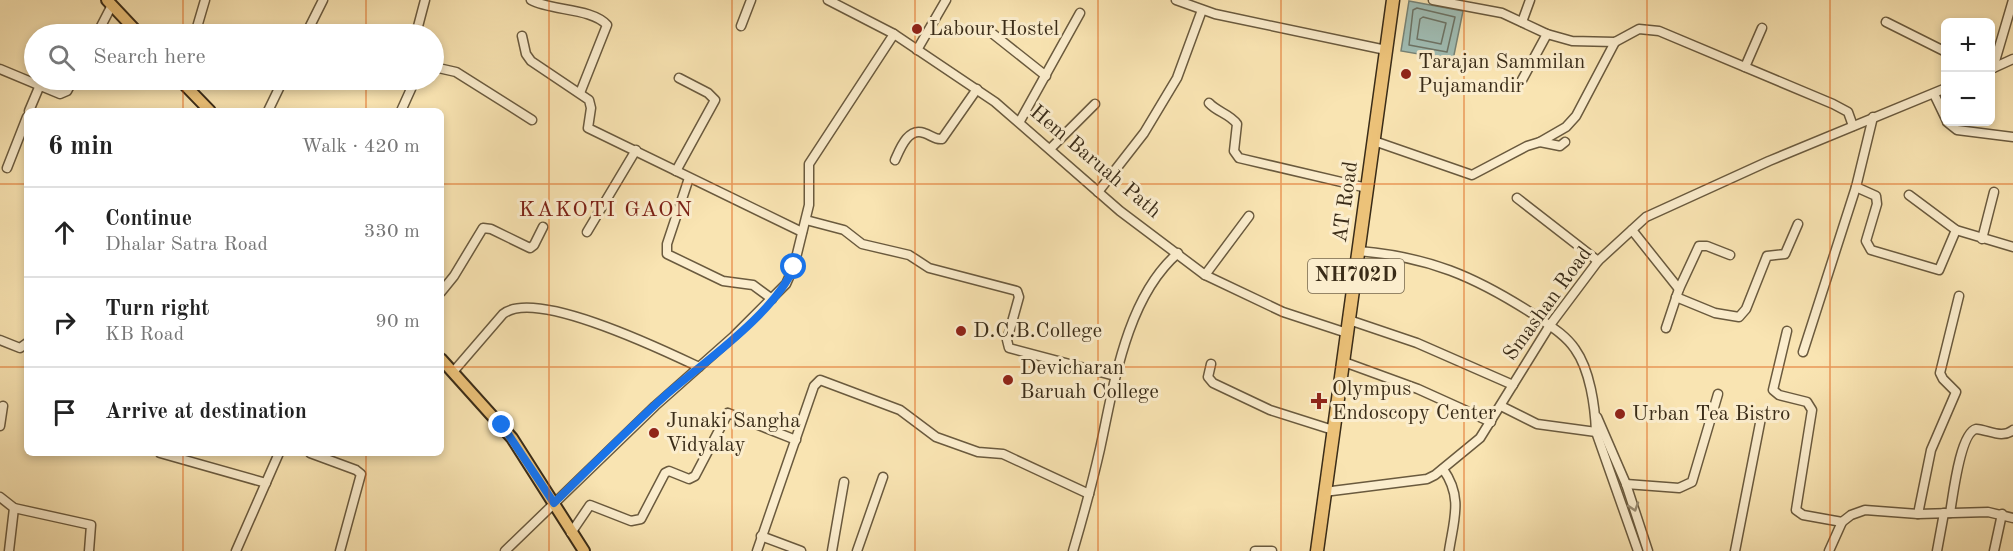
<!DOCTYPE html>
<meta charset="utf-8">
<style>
body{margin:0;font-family:"Old Standard TT",serif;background:#f6f6f6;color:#222}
.controls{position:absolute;right:18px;top:18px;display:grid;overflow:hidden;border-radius:9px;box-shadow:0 3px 9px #0003}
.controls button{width:54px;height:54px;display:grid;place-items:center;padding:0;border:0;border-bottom:2px solid #e0e0e0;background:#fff;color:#222;font:30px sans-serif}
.stop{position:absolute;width:18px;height:18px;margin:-14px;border:4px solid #1a73e8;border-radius:50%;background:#fff}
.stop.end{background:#1a73e8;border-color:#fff;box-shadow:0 2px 6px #0008}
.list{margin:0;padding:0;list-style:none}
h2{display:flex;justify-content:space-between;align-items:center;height:78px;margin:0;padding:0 24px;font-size:26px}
h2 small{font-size:20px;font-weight:400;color:#767676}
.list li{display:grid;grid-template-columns:39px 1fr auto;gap:18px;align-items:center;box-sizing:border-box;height:90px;padding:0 24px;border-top:2px solid #e0e0e0}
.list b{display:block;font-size:22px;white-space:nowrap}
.list p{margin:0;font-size:20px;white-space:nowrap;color:#767676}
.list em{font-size:20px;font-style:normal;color:#767676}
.icon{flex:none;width:33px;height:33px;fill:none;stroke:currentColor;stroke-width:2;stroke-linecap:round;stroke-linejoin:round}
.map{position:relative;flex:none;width:2013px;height:551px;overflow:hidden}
.search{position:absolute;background:#fff;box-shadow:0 3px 9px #0003;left:24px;top:24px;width:420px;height:66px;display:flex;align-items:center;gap:15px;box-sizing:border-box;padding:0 21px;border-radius:33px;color:#767676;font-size:22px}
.panel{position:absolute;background:#fff;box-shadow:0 3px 9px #0003;left:24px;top:108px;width:420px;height:348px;border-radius:9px}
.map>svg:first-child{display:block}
</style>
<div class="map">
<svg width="2013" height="551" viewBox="0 0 2013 551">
<rect width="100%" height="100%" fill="#f9e4b2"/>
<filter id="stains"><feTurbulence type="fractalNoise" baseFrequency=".00333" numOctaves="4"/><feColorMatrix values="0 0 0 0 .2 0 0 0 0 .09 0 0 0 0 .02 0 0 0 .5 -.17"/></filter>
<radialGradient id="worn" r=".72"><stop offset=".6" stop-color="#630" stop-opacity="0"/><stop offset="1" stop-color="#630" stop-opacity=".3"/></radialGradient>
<path fill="#a0bdb4" stroke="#778376" stroke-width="1.5" d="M1409,1L1463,11L1453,60L1401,51Z"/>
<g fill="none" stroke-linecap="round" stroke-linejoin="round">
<g stroke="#6d7466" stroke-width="1.5">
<path d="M1417,8L1455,17L1447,52L1409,45L1413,10Z"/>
<path d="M1423,17L1446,23L1441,44L1417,39L1420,19Z"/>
</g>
<defs>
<g id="minor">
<path d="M531,0C551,11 592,8 607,25L580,93"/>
<path d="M828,0L894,34L995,102L1120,211L1205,275L1283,312L1347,333"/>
<path d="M1176,0L1215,14L1386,50"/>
<path d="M1433,0L1502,13L1547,34L1572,41L1615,42L1639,29L1659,31L1833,104L1848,112L1853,126"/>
<path d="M1522,22L1530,0"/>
<path d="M1886,22L1946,52"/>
<path d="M741,26L751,0"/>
<path d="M988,30L1046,76"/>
<path d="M97,34L112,5"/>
<path d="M195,34L205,0"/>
<path d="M306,34L323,0"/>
<path d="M416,34L425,0"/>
<path d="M522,36L526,54L531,61L589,100L591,108L588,128L802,232"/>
<path d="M917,50L946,0"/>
<path d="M434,67L456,72L532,120"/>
<path d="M1745,67L1762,28"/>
<path d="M1993,68L2013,0"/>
<path d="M0,69L60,94L67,91L73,80"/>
<path d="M1991,69L2013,59"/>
<path d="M1522,80L1547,34"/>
<path d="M1934,94L1946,119"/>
<path d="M1209,103C1217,112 1230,114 1237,124L1234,151L1239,158L1367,188"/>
<path d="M29,111L40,85"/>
<path d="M268,111L283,80"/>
<path d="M401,111L415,80"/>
<path d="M1020,121L1080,13"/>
<path d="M1947,122L1957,130L2013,137"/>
<path d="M1374,141L1472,175L1527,146L1540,142L1560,146L1565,142"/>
<path d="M1540,142L1566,127L1576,116L1615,42"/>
<path d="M1050,149L1095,104"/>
<path d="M895,160C900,149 908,127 924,133C931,135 935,140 942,139L977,89"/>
<path d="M7,168L27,117"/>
<path d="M676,171L715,100L708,93L679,78"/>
<path d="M689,178L667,244V254L723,281L753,285L772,299"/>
<path d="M1856,187L1876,196L1877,204L1866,241L1871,250L1939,270L1956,230"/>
<path d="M1098,192L1144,133L1177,78L1202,10"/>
<path d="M1909,195L1956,230L2013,247"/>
<path d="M1517,198L1598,261"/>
<path d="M806,220L844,230L862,244L909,255L929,268L1017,291L1019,297L1007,340L1009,348L1115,376"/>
<path d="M1632,230L1679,289"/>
<path d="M587,232L636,150"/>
<path d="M1982,239L1994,192"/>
<path d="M1359,251C1429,257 1474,276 1533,314C1547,324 1565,334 1575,349C1590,370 1595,406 1596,432L1638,551"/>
<path d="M1205,275L1249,216"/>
<path d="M441,292L454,276L483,228L491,229L530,248L534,245L543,227"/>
<path d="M1676,297L1715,313L1739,317L1746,309L1767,256L1785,254L1798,224"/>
<path d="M1349,320L1417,343L1513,385"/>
<path d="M1666,328L1679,289L1699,246H1707L1730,255"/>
<path d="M1787,331L1773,390L1779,395L1807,402L1812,410L1796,510L1803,515L1842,522"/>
<path d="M0,340L20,348L27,343"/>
<path d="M1803,352L1856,187L1873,117"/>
<path d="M1344,362L1418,389L1491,422"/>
<path d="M1211,364L1208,377L1213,383L1270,410L1333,430"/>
<path d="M453,372L503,314C535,288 663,350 699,367"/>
<path d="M1501,406L1537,424L1596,432"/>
<path d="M1597,417L1626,484L1648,551"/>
<path d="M0,426L3,406"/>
<path d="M160,453L266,483"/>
<path d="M310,453L356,470L361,474L340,551"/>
<path d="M1443,469C1463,497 1454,519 1449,551"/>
<path d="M1626,484L1679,488L1692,482L1718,394"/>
<path d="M1324,492L1427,479L1435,475L1480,438L1550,325L1598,261L1646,217L1769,161L1946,88"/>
<path d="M0,497L14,508L9,551"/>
<path d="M14,508L91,525L89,551"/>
<path d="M1950,513C1953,496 1960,433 1976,429C1989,430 2002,439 2013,430"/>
<path d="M1918,514L1931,450L1956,392L1943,379L1940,373L1959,296"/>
<path d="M571,533L590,505L631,521L641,519L665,473L669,471L689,479L695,476L728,413L796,440"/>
<path d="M761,536L801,551"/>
<path d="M236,551L279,453"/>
<path d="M505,551L655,406L734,336L786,284L794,266L809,205V164L894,34"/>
<path d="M757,551L814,386L820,380L900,410L936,437L978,452L1003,454L1089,494"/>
<path d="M832,551L844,482"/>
<path d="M857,551L883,477"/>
<path d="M1073,551C1083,517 1092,484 1100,449C1114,385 1126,298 1178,253"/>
<path d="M1255,551H1272"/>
<path d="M1735,551L1761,418"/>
<path d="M1829,551L1842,522L1851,515L1865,510L1918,514L1988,512L2013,518"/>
<path d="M1937,551L1944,513"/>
<path d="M1994,551L2002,514"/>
</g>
<g id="major">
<path d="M107,0L139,34"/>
<path d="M180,80L210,111"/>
<path d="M441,359L512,438L584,551"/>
</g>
<path id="highway" d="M1317,551L1393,0"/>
</defs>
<use href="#minor" stroke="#6a5a3e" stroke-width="11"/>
<use href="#major" stroke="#3a2c18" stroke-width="14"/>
<use href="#highway" stroke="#3a2c18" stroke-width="15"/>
<use href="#minor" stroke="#fbedcd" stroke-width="8"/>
<use href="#major" stroke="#ecc279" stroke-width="10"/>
<use href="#highway" stroke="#ecc279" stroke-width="12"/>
</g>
<defs><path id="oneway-chevron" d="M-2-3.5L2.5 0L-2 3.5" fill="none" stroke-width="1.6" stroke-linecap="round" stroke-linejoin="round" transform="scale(1.5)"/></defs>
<use stroke="#9a8c72" href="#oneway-chevron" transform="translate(1634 507) rotate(72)"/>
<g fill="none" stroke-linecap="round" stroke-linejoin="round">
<path stroke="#1a73e8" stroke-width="8" d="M502,425L554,503C591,467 627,430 666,395C704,362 775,313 794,267"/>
</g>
<path fill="none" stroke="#df570d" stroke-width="1.5" stroke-opacity="0.55" d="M183,0V34M366,0V34M549,0V551M732,0V551M915,0V551M1098,0V551M1281,0V551M1464,0V551M1647,0V551M1830,0V551M183,80V111M366,80V111M0,184H27M441,184H2013M0,367H27M441,367H2013M183,453V551M366,453V551"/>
<g fill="#8f2418" stroke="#fbedcd" stroke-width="2">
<circle cx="917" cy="29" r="6"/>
<circle cx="1406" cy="74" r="6"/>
<circle cx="961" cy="331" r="6"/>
<circle cx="1008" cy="380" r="6"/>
<path d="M1316 392h6v6h6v6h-6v6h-6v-6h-6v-6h6z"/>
<circle cx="1620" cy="414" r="6"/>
<circle cx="654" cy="433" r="6"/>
</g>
<g text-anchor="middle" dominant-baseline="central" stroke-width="6" stroke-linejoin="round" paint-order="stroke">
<rect fill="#fbedcd" stroke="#74664e" stroke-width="1.5" x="1308" y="259" width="96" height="34" rx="4.5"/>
<g font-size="20" font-weight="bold" fill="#3a2c18">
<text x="1356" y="276">NH702D</text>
</g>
<g font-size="21" fill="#3a2c18" stroke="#fbedcd" text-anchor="start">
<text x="929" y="29">Labour Hostel</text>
<text x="1418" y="62">Tarajan Sammilan<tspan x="1418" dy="24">Pujamandir</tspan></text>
<text x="973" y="331">D.C.B.College</text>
<text x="1020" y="368">Devicharan<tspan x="1020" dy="24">Baruah College</tspan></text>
<text x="1332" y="389">Olympus<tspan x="1332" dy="24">Endoscopy Center</tspan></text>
<text x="1632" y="414">Urban Tea Bistro</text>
<text x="666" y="421">Junaki Sangha<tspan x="666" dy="24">Vidyalay</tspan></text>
</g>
<g font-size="21" fill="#3a2c18" stroke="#fbedcd">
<text transform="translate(1095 162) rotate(40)">Hem Baruah Path</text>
<text transform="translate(1346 202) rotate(-82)">AT Road</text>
<text transform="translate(1548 304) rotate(-54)">Smashan Road</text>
</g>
<g font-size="22" letter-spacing="1.5" fill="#7a1f14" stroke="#fbedcd">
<text x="606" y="210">KAKOTI GAON</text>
</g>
</g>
<rect width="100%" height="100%" filter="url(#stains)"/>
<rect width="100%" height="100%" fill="url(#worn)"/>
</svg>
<div class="controls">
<button>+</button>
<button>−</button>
</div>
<div class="stop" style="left:794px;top:267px"></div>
<div class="stop end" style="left:502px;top:425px"></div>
<div class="search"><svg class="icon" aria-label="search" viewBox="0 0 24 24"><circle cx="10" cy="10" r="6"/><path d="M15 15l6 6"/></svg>Search here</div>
<section class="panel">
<h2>6 min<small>Walk · 420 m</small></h2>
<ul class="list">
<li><svg class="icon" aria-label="ahead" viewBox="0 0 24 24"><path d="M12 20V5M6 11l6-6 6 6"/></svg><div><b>Continue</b><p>Dhalar Satra Road</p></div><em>330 m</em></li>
<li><svg class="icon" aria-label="right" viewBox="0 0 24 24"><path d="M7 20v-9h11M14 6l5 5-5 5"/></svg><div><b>Turn right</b><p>KB Road</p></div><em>90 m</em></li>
<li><svg class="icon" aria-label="arrive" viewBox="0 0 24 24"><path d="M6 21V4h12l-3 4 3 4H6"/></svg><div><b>Arrive at destination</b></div></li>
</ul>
</section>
</div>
